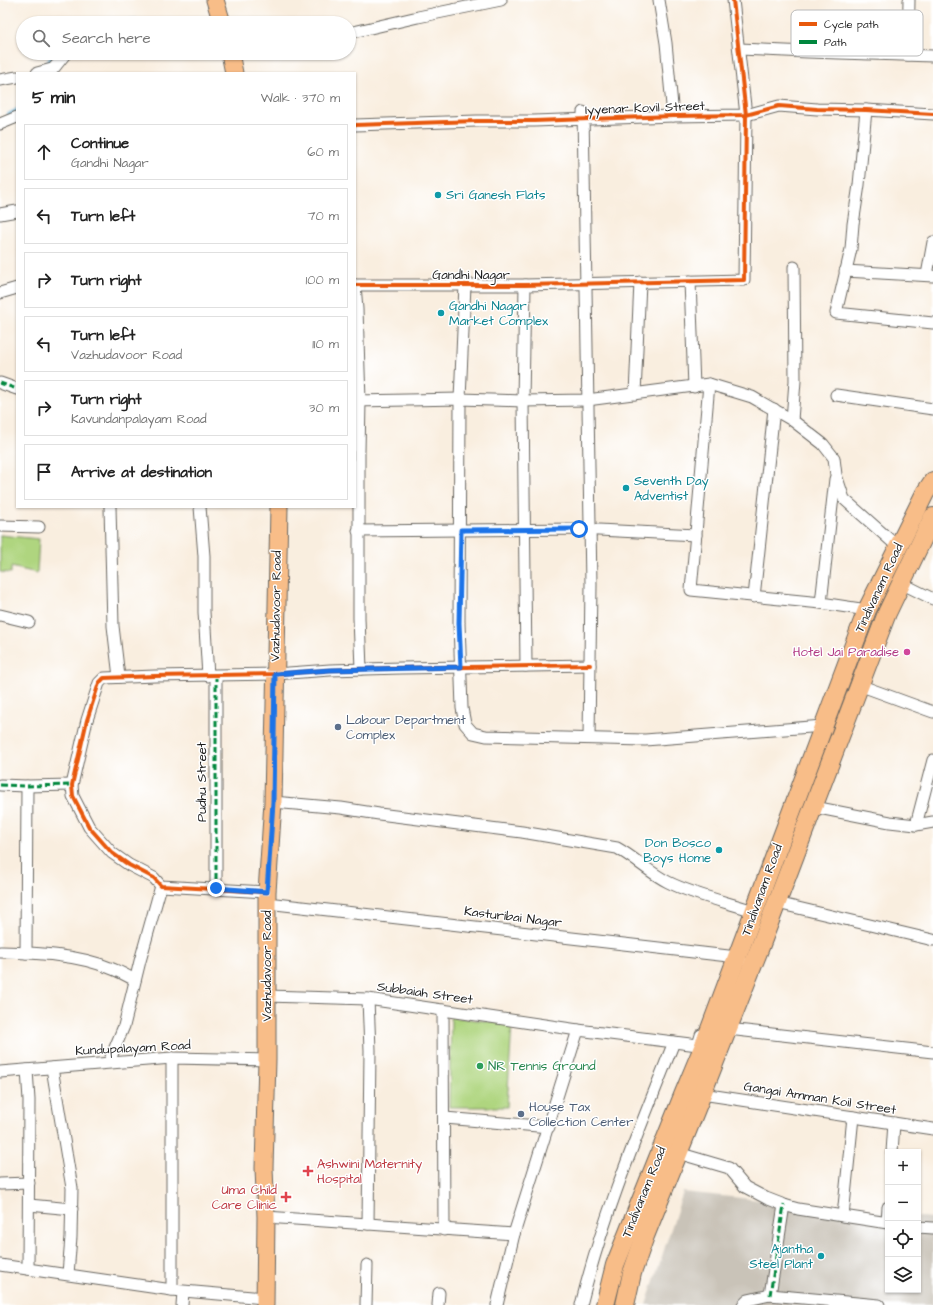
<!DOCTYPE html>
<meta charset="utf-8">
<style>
body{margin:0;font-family:"Architects Daughter",sans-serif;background:#f6f6f6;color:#222}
.controls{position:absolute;right:12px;bottom:12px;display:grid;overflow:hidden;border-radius:0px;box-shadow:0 1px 3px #0004}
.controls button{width:36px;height:36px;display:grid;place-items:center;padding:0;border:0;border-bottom:1px solid #e0e0e0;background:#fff;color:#222;font:20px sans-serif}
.stop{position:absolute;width:12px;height:12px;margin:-9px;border:3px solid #1a73e8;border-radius:50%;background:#fff}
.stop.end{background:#1a73e8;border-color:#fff;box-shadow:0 1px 4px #0008}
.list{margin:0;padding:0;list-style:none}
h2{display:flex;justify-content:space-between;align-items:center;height:52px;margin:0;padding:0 16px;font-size:17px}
h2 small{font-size:13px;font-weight:400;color:#767676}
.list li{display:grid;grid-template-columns:26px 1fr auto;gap:12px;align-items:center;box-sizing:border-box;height:56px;margin:0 8px 8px;padding:0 8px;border:1px solid #e0e0e0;border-radius:0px}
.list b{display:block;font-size:15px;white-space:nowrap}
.list p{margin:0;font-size:13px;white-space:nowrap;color:#767676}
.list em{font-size:13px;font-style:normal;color:#767676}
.icon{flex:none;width:22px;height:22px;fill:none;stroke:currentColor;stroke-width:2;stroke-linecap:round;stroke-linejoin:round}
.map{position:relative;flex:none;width:933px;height:1305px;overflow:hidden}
.search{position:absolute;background:#fff;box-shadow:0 1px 3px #0004;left:16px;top:16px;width:340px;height:44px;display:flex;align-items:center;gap:10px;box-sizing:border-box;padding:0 14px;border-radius:22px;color:#767676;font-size:15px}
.panel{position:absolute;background:#fff;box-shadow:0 1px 3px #0004;left:16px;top:72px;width:340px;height:436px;border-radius:0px}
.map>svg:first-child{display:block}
</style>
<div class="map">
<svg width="933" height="1305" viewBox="0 0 933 1305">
<rect width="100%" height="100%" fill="#fff"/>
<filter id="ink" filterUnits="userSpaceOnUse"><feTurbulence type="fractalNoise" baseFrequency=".025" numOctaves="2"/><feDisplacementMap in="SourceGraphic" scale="8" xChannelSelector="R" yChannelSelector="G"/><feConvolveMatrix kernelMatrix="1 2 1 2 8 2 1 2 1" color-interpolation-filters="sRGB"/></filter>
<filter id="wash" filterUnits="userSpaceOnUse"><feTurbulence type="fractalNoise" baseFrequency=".012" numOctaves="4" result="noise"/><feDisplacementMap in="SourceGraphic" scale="16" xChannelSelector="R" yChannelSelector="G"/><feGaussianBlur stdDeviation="0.9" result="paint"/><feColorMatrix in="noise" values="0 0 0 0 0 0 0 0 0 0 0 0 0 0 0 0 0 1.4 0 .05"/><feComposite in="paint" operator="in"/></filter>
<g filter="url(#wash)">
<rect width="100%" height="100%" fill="#f9eedf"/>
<path fill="#c9c3b8" d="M683,1192L888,1213V1290H918V1217L933,1218V1305H646Z"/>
<g fill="#afd57f" stroke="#66784e">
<path d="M0,535L39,539L37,573L11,567V573L0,572Z"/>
<path d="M451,1017L512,1024L507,1107H449Z"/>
</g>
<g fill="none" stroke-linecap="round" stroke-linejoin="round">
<g stroke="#5aafd6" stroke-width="4">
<path d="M110,23L134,20L146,23"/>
<path d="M45,68L54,53"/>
<path d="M8,115L17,110"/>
</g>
</g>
</g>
<g filter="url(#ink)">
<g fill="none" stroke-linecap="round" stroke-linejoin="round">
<defs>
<g id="minor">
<path d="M659,0L666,43L673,116"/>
<path d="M349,33L418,17L501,0"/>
<path d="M739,49L808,52L933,56"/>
<path d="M908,55L909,0"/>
<path d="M37,73L52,69"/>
<path d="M50,73L66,53"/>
<path d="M0,80L17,77"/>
<path d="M866,110L859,185L853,224L851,249L836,313L933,323"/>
<path d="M583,112L591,584L589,738"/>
<path d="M0,124L17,117"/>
<path d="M355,125L477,121H534L673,116L746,115L779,106L817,109L866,110L933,114"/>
<path d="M0,214L17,211"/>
<path d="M845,271L933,276"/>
<path d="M927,275L933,242"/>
<path d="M690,281L694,387"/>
<path d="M355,285H525L744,280L746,115L733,0"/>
<path d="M355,285L357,309L360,401L359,452V618L361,669"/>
<path d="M465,285L460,399L459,623L462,708L465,724L473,733L486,736L645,740L823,726"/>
<path d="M525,285L523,401L526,666"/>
<path d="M0,293L17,288"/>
<path d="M0,383L17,389"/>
<path d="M709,384L691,590L821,603L867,610"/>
<path d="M635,394L640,282"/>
<path d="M836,395L933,409"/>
<path d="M355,401L460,399L523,401L587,400L709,384L752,397L792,420L823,444L834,458L836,475L844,499L898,547"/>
<path d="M792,420L795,381L794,267"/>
<path d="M110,507L113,626L119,677"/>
<path d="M200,507L204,556V612L208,676"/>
<path d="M0,526L39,527"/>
<path d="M358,531L579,529L696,535"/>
<path d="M901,583L933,599"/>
<path d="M754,597L774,409"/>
<path d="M821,603L835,479"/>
<path d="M0,615L29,622"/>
<path d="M859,685L933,712"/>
<path d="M0,785L27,786L72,785"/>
<path d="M273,802L341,808L379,814L522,832L617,848C635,858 650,873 668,882C694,895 726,902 754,911"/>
<path d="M814,807L890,822L916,825L933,822"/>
<path d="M916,825L933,760"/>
<path d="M216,888V676"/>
<path d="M267,892L161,886L154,878L129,865L112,853L89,827L73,796L72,785L87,720L99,683L104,678L155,676L275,674L330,670L401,668L590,665"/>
<path d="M267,903L737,957L741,960"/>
<path d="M777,903L933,940"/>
<path d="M0,952C36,953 76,954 110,968C119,971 127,976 135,980"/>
<path d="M26,953L27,786"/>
<path d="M267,996L368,999L578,1030"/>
<path d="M368,999L370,1050L368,1224"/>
<path d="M443,1010L444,1230"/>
<path d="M728,1029L933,1052"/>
<path d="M172,1058V1290"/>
<path d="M109,1062L124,1026L140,961L161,886"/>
<path d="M52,1068L72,1188L71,1237L68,1274"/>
<path d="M27,1070L29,1100L28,1269"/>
<path d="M0,1072L172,1058L267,1060"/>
<path d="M702,1094L933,1129"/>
<path d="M445,1118L549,1127"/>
<path d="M892,1152L894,1123"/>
<path d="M678,1153L729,1168L745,1187L766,1198L784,1205L798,1209L888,1223"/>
<path d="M0,1184L29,1183"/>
<path d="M29,1205L72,1209"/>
<path d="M843,1216L853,1117"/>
<path d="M266,1217L514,1234"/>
<path d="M887,1223L888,1207"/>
<path d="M918,1227L933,1228"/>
<path d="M0,1265L172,1290L265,1298"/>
<path d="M770,1295L784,1205"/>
<path d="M182,1305L183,1292"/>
<path d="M366,1305L367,1265"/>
<path d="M438,1305L439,1293"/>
<path d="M497,1305L514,1234L578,1030L698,1045L701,1035"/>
<path d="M581,1305C603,1215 640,1128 674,1042"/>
<path d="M743,1305L748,1300L770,1295L879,1305"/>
</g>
<g id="primary">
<path d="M215,0L222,23"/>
<path d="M230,53L234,73"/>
<path d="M265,1305L266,1217L264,1168L267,1060V892L273,802L279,507"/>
</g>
<g id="trunk">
<path d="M605,1305L615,1265L684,1093L704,1045L867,610L925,493L933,481"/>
<path d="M625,1305L632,1273L645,1236L702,1094L760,947L887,613L933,517"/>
</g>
</defs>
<use href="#minor" stroke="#696660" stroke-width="13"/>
<use href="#primary" stroke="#696660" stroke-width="19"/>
<use href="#trunk" stroke="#696660" stroke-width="20"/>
<use href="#minor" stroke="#fff" stroke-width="11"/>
<use href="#primary" stroke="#f8bd88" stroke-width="17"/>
<use href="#trunk" stroke="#f8bd88" stroke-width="18"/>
<g stroke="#00873e" stroke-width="3" stroke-dasharray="6 3" stroke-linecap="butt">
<path d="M0,383L17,389"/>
<path d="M0,785L27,786L72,785L73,780"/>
<path d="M216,888V676"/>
<path d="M770,1295L784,1205"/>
</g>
<defs>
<g id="cycleway">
<path d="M355,125L477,121H534L673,116L746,115L779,106L817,109L866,110L933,114"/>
<path d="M355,285H525L744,280L746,115L733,0"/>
<path d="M267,892L161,886L154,878L129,865L112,853L89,827L73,796L72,785L87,720L99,683L104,678L155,676L275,674L330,670L401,668L590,665"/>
</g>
</defs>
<use href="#cycleway" stroke="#fff" stroke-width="6"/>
<use href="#cycleway" stroke="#e8590c" stroke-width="4"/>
</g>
</g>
<g fill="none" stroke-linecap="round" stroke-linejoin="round" filter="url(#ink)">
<path stroke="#1a73e8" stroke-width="5" d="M216,888L267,892L273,802L275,674L330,670L461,667L459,623L461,530L579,529"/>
</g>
<g fill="#0f9aa8" stroke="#fff" stroke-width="1.5">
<circle cx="438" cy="195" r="4"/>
<circle cx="441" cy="313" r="4"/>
<circle cx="626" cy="488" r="4"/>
<circle cx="719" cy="850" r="4"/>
<circle cx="821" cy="1256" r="4"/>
</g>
<circle fill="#d1479c" stroke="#fff" stroke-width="1.5" cx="907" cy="652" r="4"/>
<g fill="#5c6f8a" stroke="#fff" stroke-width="1.5">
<circle cx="338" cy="727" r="4"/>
<circle cx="521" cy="1114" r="4"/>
</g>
<circle fill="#2e9e5b" stroke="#fff" stroke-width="1.5" cx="480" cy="1066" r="4"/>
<g fill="#e0444e" stroke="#fff" stroke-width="1.5">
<path d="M306 1165h4v4h4v4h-4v4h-4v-4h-4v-4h4z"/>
<path d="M284 1191h4v4h4v4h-4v4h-4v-4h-4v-4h4z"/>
</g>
<g text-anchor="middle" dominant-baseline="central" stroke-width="3" stroke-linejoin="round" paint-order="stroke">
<g font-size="13" fill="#1c1c1c" stroke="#fff">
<text transform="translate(645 108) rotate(-2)">Iyyenar Kovil Street</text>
<text x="471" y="275">Gandhi Nagar</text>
<text transform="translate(879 588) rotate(-65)">Tindivanam Road</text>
<text transform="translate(276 606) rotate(-89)">Vazhudavoor Road</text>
<text transform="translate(202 782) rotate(-90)">Pudhu Street</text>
<text transform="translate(762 890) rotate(-70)">Tindivanam Road</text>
<text transform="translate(513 917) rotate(7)">Kasturibai Nagar</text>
<text transform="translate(267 966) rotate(-90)">Vazhudavoor Road</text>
<text transform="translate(425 993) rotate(8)">Subbaiah Street</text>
<text transform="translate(133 1048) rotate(-3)">Kundupalayam Road</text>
<text transform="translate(820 1098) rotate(9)">Gangai Amman Koil Street</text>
<text transform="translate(644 1192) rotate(-68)">Tindivanam Road</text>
</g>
<g font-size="13" fill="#0d838f" stroke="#fff" text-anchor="start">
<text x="446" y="195">Sri Ganesh Flats</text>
<text x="449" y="306">Gandhi Nagar<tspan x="449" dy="15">Market Complex</tspan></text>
<text x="634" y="481">Seventh Day<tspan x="634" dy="15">Adventist</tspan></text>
<text x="711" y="843" text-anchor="end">Don Bosco<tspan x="711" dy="15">Boys Home</tspan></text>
<text x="813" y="1249" text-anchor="end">Ajantha<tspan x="813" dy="15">Steel Plant</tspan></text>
</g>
<g font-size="13" fill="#b23c85" stroke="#fff" text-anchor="end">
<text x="899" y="652">Hotel Jai Paradise</text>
</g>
<g font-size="13" fill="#4e5e75" stroke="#fff" text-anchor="start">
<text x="346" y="720">Labour Department<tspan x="346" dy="15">Complex</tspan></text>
<text x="529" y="1107">House Tax<tspan x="529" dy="15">Collection Center</tspan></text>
</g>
<g font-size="13" fill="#27864d" stroke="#fff" text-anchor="start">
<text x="488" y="1066">NR Tennis Ground</text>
</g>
<g font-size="13" fill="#be3a42" stroke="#fff" text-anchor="start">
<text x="317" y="1164">Ashwini Maternity<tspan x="317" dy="15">Hospital</tspan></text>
<text x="277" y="1190" text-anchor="end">Uma Child<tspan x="277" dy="15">Care Clinic</tspan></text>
</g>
</g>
<rect x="791" y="10" width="132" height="46" rx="6" fill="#fff" stroke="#bbb" stroke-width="1"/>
<rect x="799" y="22" width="18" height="4" fill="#e8590c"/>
<rect x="799" y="40" width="18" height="4" fill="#00873e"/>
<g font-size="11" fill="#1c1c1c">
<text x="824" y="28">Cycle path</text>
<text x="824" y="46">Path</text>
</g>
</svg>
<div class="controls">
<button>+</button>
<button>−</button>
<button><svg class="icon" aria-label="locate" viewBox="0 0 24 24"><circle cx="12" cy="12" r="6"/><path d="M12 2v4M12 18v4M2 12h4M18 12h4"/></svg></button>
<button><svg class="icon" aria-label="layers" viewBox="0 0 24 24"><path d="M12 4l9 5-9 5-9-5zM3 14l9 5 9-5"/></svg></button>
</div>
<div class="stop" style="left:579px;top:529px"></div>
<div class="stop end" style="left:216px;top:888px"></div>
<div class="search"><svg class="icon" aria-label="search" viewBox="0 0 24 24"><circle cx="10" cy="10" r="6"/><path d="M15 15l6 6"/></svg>Search here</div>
<section class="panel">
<h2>5 min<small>Walk · 370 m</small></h2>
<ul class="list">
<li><svg class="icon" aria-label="ahead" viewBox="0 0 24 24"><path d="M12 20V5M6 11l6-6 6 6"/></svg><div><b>Continue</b><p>Gandhi Nagar</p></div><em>60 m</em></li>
<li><svg class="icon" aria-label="left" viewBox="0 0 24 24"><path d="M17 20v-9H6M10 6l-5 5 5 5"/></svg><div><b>Turn left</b></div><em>70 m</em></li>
<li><svg class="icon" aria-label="right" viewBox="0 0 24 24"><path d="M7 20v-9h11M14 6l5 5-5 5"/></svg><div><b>Turn right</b></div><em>100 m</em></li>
<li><svg class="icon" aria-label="left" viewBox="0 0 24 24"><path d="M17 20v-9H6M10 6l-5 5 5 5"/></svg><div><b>Turn left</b><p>Vazhudavoor Road</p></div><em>110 m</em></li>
<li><svg class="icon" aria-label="right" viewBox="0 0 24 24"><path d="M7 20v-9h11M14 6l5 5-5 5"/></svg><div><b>Turn right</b><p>Kavundanpalayam Road</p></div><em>30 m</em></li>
<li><svg class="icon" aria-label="arrive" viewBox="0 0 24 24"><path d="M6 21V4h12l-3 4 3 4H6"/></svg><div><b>Arrive at destination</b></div></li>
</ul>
</section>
</div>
